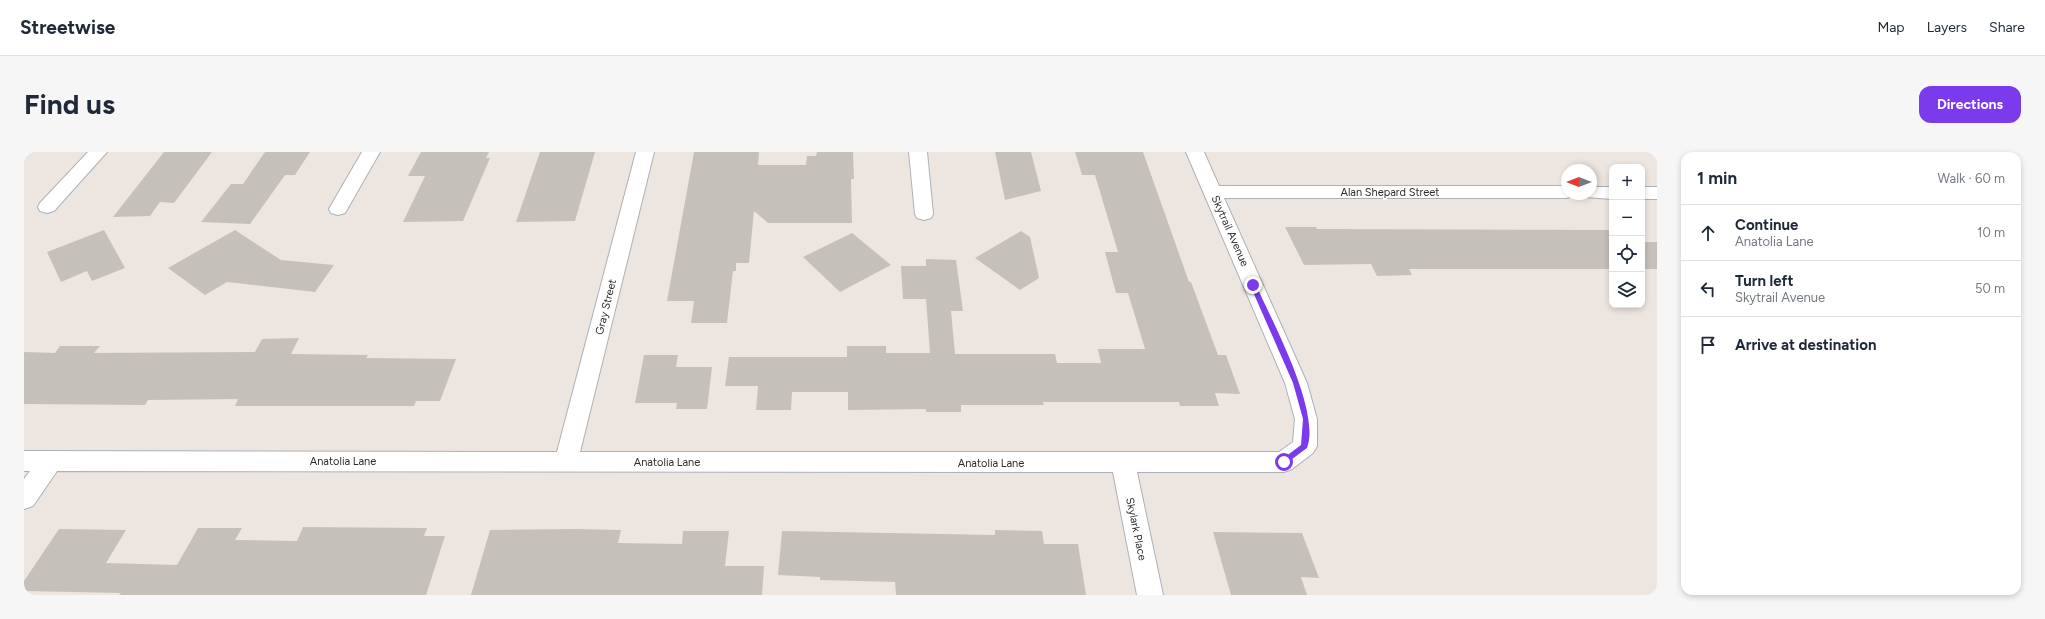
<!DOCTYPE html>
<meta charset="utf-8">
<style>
body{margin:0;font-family:Figtree,sans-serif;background:#f6f6f7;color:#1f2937}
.controls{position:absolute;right:12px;top:12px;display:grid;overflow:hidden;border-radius:8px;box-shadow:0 2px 6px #0003}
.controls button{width:36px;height:36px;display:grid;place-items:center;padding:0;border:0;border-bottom:1px solid #e0e1e3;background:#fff;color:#1f2937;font:20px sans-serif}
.compass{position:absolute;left:1537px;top:12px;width:36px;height:36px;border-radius:50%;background:#fff;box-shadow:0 2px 6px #0003;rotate:270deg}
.stop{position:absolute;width:12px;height:12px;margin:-9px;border:3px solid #7c3aed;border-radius:50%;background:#fff}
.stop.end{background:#7c3aed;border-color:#fff;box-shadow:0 1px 4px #0008}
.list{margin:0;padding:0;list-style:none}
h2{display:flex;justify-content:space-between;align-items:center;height:52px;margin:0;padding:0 16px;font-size:17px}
h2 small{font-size:13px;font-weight:400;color:#747a83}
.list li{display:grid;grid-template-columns:26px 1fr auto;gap:12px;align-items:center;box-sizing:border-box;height:56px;padding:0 16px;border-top:1px solid #e0e1e3}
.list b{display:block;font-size:15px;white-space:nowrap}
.list p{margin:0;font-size:13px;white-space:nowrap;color:#747a83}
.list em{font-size:13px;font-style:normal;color:#747a83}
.icon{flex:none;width:22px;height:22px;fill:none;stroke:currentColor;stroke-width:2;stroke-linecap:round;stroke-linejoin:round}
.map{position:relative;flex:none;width:1633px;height:443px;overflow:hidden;border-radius:12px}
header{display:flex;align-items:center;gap:24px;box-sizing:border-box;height:56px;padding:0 20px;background:#fff;border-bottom:1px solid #e0e1e3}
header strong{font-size:19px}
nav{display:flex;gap:22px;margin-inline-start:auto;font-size:14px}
.intro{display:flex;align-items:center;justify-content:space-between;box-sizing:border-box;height:96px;padding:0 24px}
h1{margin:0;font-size:28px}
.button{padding:10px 18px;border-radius:12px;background:#7c3aed;color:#fff;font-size:14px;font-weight:700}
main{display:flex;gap:24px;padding:0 24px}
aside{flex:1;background:#fff;border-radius:12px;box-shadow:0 2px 6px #0003}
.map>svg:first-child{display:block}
</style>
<header>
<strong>Streetwise</strong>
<nav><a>Map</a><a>Layers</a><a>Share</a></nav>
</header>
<div class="intro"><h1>Find us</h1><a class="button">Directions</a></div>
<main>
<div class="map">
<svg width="1633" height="443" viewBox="0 0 1633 443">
<rect width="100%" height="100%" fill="#ede5e0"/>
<g fill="#c6c0bb">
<path d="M140,0H188L150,51L136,50L126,64L89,65Z"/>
<path d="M241,0H286L271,23H261L226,72L177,70L207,32H219Z"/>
<path d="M397,0H465L462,6H466L439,69L379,70L401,24H384Z"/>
<path d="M516,0H571L551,69L492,70Z"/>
<path d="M670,0H735L734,13H782L783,4H792L793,0H829L830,27H827L828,71H744L730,59L725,111H712V119H709L703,171H667L670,149H643Z"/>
<path d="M971,0H1007L1017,39L981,48Z"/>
<path d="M1051,0H1119L1165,130H1167L1194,203H1202L1216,242L1191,241L1195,254H1156L1155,250H1019L1020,253H937V260H902V257L824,258V240H768L767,258H732L734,234H701L705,205H823V194H862V201H906L902,147H879L877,114H902V107L932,108L939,159H927L931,202H1031L1033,211H1077L1074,197H1121L1104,141H1092L1081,100H1094L1071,23H1058Z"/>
<path d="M1261,75H1292L1293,77L1584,78L1588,82V117H1385L1388,123L1353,124L1347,112L1280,113Z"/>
<path d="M80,78L101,116L68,129L63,119L37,130L23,100Z"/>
<path d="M211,78L257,108L310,113L291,140L203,130L181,143L144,116Z"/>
<path d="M997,79L1006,85L1015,126L996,138L951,106Z"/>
<path d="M828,81L867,113L816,140L779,105Z"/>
<rect x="1618" y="90" width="15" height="27"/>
<path d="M275,186L267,202L344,203L342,206L432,207L416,249H392L390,254H211L214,247L124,248L121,253L0,252V200L31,201L36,194H76L70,201L231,200L238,187Z"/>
<path d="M620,203H654L652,215H688L683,257H652L653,251H611Z"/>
<path d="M279,375L403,376L400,384H421L402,443H95L97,441L0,439V429L35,377L102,378L82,411L153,413L174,376H218L211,388L273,389Z"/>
<path d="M551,377L597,378L594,391L658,392L659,379H705L701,414H740L738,443H447L466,378Z"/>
<path d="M971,378L1018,379L1020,392H1054L1062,443H872L871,430L796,428V425L754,423L758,379L971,383Z"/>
<path d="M1189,380L1278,381L1295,426L1277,425L1283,443H1207Z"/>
</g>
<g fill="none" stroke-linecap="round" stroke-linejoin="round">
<defs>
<g id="minor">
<path d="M64,0H83L30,59L23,61L16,59L14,55L16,51Z"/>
<path d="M338,0H356L321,61L314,63L307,61L305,57Z"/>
<path d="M612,0H630L556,300H1255L1269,290L1271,267L1261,231L1162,0H1180L1195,34H1543V42H1551L1543,46H1200L1283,231L1293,267V294L1289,301L1268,317L1260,320H1113L1139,443H1113L1089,320L33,319L9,354L0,357V327L6,319H0V299L533,300Z"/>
<path d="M885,0H903L909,62L907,66L900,68L893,66L891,62Z"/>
<path d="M1567,35H1588V47L1561,45L1559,42H1567Z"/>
<rect x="1618" y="35" width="15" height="12"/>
</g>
</defs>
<use href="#minor" stroke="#acb1b8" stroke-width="2"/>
<use href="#minor" fill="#fff" fill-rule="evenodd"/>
</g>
<path fill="#7c3aed" d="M1229,131L1232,133C1248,169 1297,259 1283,296L1260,313L1256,310L1257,308L1277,293L1279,267L1269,231L1226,133Z"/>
<g text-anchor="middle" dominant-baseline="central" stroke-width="3.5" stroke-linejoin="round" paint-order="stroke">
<g font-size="11" fill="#2c2c2c" stroke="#fff">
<text x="1366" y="40">Alan Shepard Street</text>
<text transform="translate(1206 79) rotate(66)">Skytrail Avenue</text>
<text transform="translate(582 155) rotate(-76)">Gray Street</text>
<text x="319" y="309">Anatolia Lane</text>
<text x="643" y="310">Anatolia Lane</text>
<text x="967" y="311">Anatolia Lane</text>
<text transform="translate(1112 377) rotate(78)">Skylark Place</text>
</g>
</g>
</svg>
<div class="controls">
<button>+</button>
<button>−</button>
<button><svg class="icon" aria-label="locate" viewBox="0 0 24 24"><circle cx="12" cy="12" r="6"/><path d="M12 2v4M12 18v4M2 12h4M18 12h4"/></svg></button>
<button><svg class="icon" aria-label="layers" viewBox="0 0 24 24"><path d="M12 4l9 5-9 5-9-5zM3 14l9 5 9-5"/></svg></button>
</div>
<svg class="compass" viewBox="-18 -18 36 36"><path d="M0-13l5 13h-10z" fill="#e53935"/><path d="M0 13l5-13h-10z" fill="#747a83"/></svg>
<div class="stop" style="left:1260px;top:310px"></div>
<div class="stop end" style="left:1229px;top:133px"></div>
</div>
<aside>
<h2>1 min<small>Walk · 60 m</small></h2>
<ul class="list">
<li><svg class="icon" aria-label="ahead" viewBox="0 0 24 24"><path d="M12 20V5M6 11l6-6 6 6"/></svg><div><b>Continue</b><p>Anatolia Lane</p></div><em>10 m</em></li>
<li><svg class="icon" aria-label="left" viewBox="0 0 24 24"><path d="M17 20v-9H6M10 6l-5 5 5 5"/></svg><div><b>Turn left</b><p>Skytrail Avenue</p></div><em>50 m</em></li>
<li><svg class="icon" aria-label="arrive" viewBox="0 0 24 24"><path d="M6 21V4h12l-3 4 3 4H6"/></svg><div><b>Arrive at destination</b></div></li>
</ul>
</aside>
</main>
